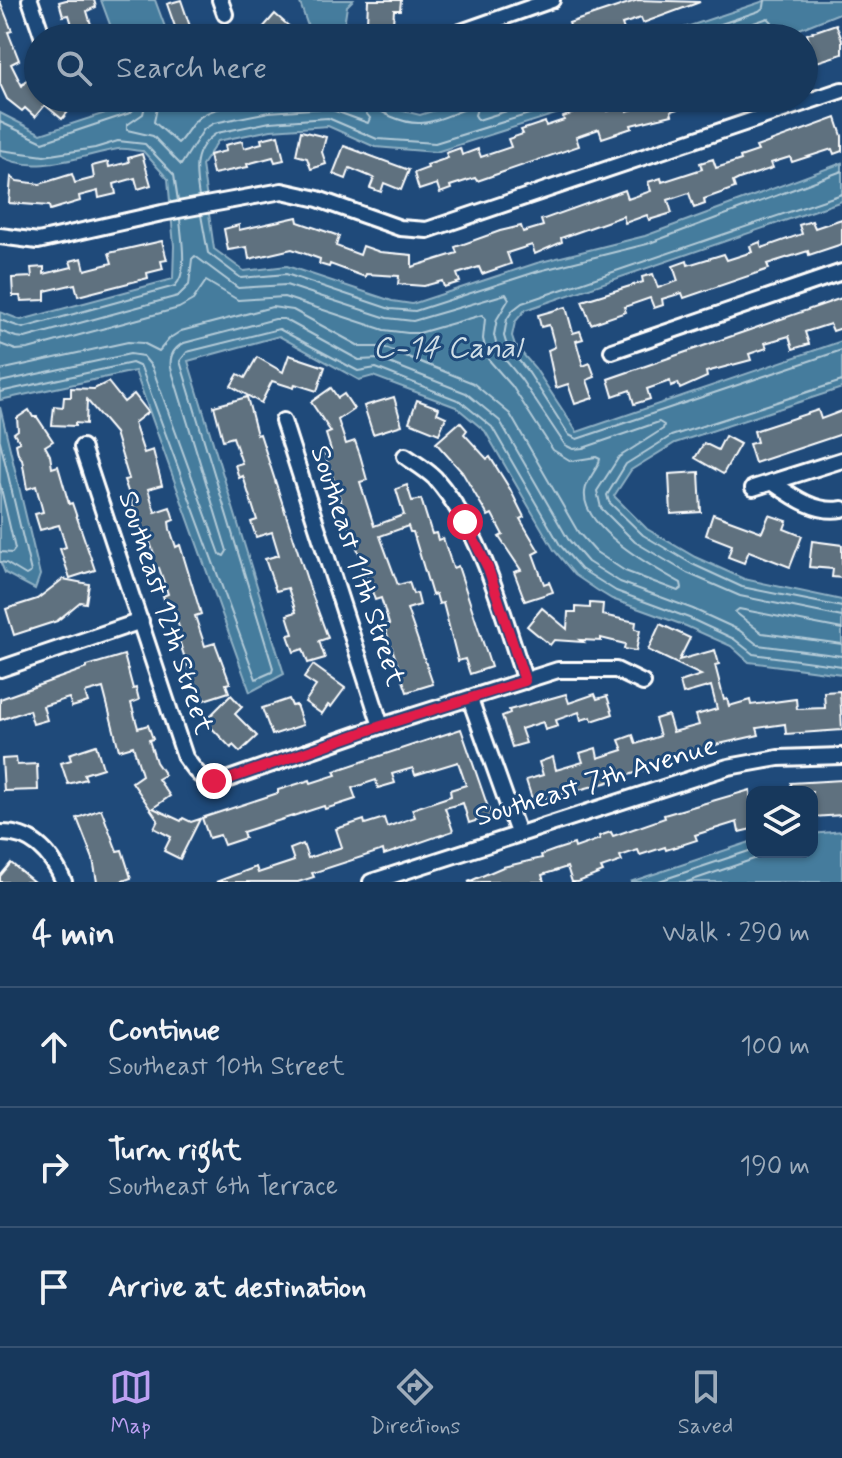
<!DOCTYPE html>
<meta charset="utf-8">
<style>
body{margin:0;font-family:Mynerve,sans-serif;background:#244365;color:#f1f3f6}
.controls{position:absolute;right:24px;bottom:24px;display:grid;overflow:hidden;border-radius:16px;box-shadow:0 2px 6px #0004}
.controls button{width:72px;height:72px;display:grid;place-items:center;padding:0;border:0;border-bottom:2px solid #365272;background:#17385c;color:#f1f3f6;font:40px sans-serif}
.stop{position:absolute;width:24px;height:24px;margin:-18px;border:6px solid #e11d48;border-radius:50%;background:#fff}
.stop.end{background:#e11d48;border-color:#fff;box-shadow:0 2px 8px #0008}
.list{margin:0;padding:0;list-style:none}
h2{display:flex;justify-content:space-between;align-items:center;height:104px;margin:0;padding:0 32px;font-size:34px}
h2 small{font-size:26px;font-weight:400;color:#9eacbb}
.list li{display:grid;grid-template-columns:52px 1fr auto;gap:24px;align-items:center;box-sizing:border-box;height:120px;padding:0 32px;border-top:2px solid #365272}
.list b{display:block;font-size:30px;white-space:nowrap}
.list p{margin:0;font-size:26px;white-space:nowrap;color:#9eacbb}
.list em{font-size:26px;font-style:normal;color:#9eacbb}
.icon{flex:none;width:44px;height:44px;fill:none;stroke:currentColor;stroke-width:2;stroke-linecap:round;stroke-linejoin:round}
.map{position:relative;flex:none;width:842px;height:882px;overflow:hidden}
.search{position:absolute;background:#17385c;box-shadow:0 2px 6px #0004;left:24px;right:24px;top:24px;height:88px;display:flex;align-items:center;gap:20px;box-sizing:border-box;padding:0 28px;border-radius:44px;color:#9eacbb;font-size:30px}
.sheet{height:464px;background:#17385c}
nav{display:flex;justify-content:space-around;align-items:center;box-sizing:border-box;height:112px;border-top:2px solid #365272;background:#17385c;font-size:22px;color:#9eacbb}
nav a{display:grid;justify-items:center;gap:4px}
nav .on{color:#bca0f2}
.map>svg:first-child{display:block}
</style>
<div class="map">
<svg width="842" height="882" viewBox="0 0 842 882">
<rect width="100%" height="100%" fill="#1f4a7a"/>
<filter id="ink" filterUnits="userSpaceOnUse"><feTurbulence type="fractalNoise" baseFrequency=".0125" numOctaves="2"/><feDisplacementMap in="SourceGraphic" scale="16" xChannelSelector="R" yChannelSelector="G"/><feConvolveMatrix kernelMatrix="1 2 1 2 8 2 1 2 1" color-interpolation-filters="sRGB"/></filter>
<g filter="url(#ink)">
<g fill="#447c9d" stroke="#8fb0c4" stroke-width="2">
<path d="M101,0H155L169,38H115Z"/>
<path d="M299,0H353L347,6L344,26L348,38H312Z"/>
<path d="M767,0H842V12L777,38H654Z"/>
<path d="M129,98H375L384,106L420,115L473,98H606L436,152L375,147L328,126L271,130L218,141L202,165L214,249L244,271L287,266L392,301L412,304L537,263L645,236L842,163V201L525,310L515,322L512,336L515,345L535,368L577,432L842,341V388L675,443L631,470L614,496L647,529L695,557L744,579L842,600V674L749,662L731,646L686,626L612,599L597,590L575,575L554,550L485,431L456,407L373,376L359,380L279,336L188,361L284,674L250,692L135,371L0,400V312L21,320L173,279L174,246L168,179L143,151C136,151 126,148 118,149C82,155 35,176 0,156V113L41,134L127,106Z"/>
<path d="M0,407L40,575L35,589L5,573L0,561Z"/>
<path d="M842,831V882H630L750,842L752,852H812V834Z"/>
</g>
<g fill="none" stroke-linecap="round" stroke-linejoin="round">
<g stroke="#b4cbd8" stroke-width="2">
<path d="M680,38L759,11L764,7L765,0"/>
<path d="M711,38L768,18L772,22L768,38"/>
<path d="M147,98L143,114L127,125V130L153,136L181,165L204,129L214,123L269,112L327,108L368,123L370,118L362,108L361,98"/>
<path d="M159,98L154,122L178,143C187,135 191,121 203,115C223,102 278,100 303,98"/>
<path d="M371,98C373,113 406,124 421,123C434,123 452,114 465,109L470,104V98"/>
<path d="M480,98L475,115L478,120L548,98"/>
<path d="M0,122L43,142L130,113L135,108L137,98"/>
<path d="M0,150L44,156L95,148L118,141L145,144L174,175L178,201"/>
<path d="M842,194L522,303L513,310L507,319L504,336L507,346L529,373L569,435L577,439L842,350"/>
<path d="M199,197C195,172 191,149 217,133L270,122L328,118L377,139L435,143L581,98"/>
<path d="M201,215L208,253L241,278L286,274L390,309L415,311L539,271L647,244L842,171"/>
<path d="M0,320L23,328L175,286C189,272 181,237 180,219"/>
<path d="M0,331L16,337L25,338L178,296L189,285L192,259L195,256L238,288L286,285L387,318L413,321L506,294L509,299L497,319L494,335L498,351L521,379L565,445L573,449L583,448L659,422L664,425L663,429L619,457L597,491L601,508L635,542L687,573L740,596L842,617"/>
<path d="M0,344L16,350L28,349L179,308L193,300L206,281L238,300L284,297L384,330L408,333H419L482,315L485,319L483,339L488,359L512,386L553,450L571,461L596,457L600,459C598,470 586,479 585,492C581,528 654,568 681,583L682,588L678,591L625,571L596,552L578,532L510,414L473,383L383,347H361L293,310L272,307L181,331L170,338L159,351L143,343L128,342L0,370"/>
<path d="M842,381L671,436L626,464L607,495L609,502L643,535L692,564L742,587L842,607"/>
<path d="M0,382L130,354L143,356L152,367L220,554L224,556L227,551L171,368C169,356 174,348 184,343L275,319H284L359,360L379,359L466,393L500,421L568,539L588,562L620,582L693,609L739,630L758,645L842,656"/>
<path d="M0,392L132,363L141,367L256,679L272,672L273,668L180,361L187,352L279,329L358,371L376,368L460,401L492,427L560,545L581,569L616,591L689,618L734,639L753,654L842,666"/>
<path d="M0,441L31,572L26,575L6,563L0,562"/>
<path d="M0,484L15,549L12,553L0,552"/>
<path d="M842,629L739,609L735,612L762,633L842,644"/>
<path d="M656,882L752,850"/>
<path d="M687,882L757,858L766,852"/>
</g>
</g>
<g fill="#5e717f" stroke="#fff" stroke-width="2">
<path d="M66,0H94L96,7L87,11L95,38H76L69,15L63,16L59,2Z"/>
<path d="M181,0L194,38H179L167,4Z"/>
<path d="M368,0H401L400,10H394L393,24L367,23Z"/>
<path d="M638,0L700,2L643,23L641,18L622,24L626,36L619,38H574L569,23Z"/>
<path d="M0,1L12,31L8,32L19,60L11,64L22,86L29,77L38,85V98H60L72,107L62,119L45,105L35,117L25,108L22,111L7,99L0,84Z"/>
<path d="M275,14L291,28L283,38H254Z"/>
<path d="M836,24L842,40V54L804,66V42L809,41L807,34Z"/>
<path d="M671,98L705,100L671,111L672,115L631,125L632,128L602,138L599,129L576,137L579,146L477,181L475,178L450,186L451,189L440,193L437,184L419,190L414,173L428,168L427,165L448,158L446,153L460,148L462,155L478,149L481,157L511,147L508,139L523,134L521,130L545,122L546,126L564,120L563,117L579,111L605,104L608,111L625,105L627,111Z"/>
<path d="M836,118L842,136V151L834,154L832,149L792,162L790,157L771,163L773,168L739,179L733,182L735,188L704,199L705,204L694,208L689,193L668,200L672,213L649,220L647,215L625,223L623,216L561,238L562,242L535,254L532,245L507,253L511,264L482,274L479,267L457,274L460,282L444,287L442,281L424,286L398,284L399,276L366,274L365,277L330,264L329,267L319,264L320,259L292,249L249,259L247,247L228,250L224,229L239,225V230L297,217L298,222L339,236L336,246L360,255L363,246L380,252L412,255V267L457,253L455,247L500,231L521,226L523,232L543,226L541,220L625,190L628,199L651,191L648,182L661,178L662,182L702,169L700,163L713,159L716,168L741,160L740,157L758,151L756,147Z"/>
<path d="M301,131L326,137L322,152L326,164L311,169L307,158L296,155Z"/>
<path d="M278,135L284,160L275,162L273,157L247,164L248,167L213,174L209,155L226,151L225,145L242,141L244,148L262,143L261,139Z"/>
<path d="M344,146L409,170L401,190L384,183L381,192L370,188L374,178L350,168L346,179L333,174Z"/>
<path d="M142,154L151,185L138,189L135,178L114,184L116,194L99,198L98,191L79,196L80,201L50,210L49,206L9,203L11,177L17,181L40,184L72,174L75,183L94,178L92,166L108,162L109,167L129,162L128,158Z"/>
<path d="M842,219V244L809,255L808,251L767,264L769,269L684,298L682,293L662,299L663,305L654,308L650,298L624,307L626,312L591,324L582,301L643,282L642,277L653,274L658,288L678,281L673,266L687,261L688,265L724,254L727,260L752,252L750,246L760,242L762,248L802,234L799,225L812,221L815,228Z"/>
<path d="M162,241L167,260L161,261L163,269L147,273L148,278L78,296L75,284L45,291V300L21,301L20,296H13L12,278L32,277L31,268L44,267V274L72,267L70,261L82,258L85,270L112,263L109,253Z"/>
<path d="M842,298V328L833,331L830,324L805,332L809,344L793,349L789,336L765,343L767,348L749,354L751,360L706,372L707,377L680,389L678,383L671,386L670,381L647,389L650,399L634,404L630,390L613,396L608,379Z"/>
<path d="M566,307L573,333L580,331L583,339L576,341L583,366L590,363L595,377L587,380L593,398L575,404L568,384L556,388L548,350L555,347L549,325L541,327L538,315Z"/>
<path d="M289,355L325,367L317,391L295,384L294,388L272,381L261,403L231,386L238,374L245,378L257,357L283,372Z"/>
<path d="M108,382L124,402L134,394L148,412L134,423L144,453L153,450L162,485L148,489L155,512L170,507L174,520L169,522L170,529L176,547L180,545L201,614L195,616L205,646L215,643L230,683L226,684L229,692L201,701L195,683H193L176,631L180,630L172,606L167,607L163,596L168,594L159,568L155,569L151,555L154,554L146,530L142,532L124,480L129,479L115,433L87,400L86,424L75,423V426L52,425L54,406L63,407L64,397H71V388L94,389Z"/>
<path d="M331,388L338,398L344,394L354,409L338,420L346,444L355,441L360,455L367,480L360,482L374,526L404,515L396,489L407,485L412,501L421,499L432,534L436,533L438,540L443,538L453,568L458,566L491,667L470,674L465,659L458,661L443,603L439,604L436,594L432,595L413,532H410L408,526L380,536L398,585L409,582L413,594L417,593L420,605L407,609L433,684L407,692L384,625L389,624L381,598L375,600L324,452L331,450L326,434L331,432L311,402Z"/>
<path d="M247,397L257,435L260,434L310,589L328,638L319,641L325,658L308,663L303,649L294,652L288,635L293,634L287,615L296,612L288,588L276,591L265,559L279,555L272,532L256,537L251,522L257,520L243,476L239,478L235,465L242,463L233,437L223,440L214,406Z"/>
<path d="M394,397L402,425L373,434L364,406Z"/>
<path d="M417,400L439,408L437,413L446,417L439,434L409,422Z"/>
<path d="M29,410L33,417H37L53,441L45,446L50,455L52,468L58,466L69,504L72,503L95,570L70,578L60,549L66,547L59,525L40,530L35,514L43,512L36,486L27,489L22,459L18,454L16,444L20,442L14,433L18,430L17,418Z"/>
<path d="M818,410L821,419L842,411V434L755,463L749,444L757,442L754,431Z"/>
<path d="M460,422L467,430L464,434L487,459L490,457L510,489L524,517L520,519L539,551L533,554L544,584L549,582L553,592L525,601L514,572L521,570L499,537L503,535L492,514L488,516L462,472L436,443Z"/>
<path d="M725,436L740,444L723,474L695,458L704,443L718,450Z"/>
<path d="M699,472L701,512L671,514L669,474Z"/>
<path d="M713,514L762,532L769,515L787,521L784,529L802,536L790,567L749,551L744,563L728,557L732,545L706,535Z"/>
<path d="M812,541L842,545V578L832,577L833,569L809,567Z"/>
<path d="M63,579L89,584L86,603L80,602L57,621L14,635L6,609L37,599Z"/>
<path d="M590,603L603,604L602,615L636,622L635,629L640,630L636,651L624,649L625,644L601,638V641L580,640L583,642L554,640L550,645L527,626L542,608L567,629L568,612H576V607L590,608Z"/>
<path d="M660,624L690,638L679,660L715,650L719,664L715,665L724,700L727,699L729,706L750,700L751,705L796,699L797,709L825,708L824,692L840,691L842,730L786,734L785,724L757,728L759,735L719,744L643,768L644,770L605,783L533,802L526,780L543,775L539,762L553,757L556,770L583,762L580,753L596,748L598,758L623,750L619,740L633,735L636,744L660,736L655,719L668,715L673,732L699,725L696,715L717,709L711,686L683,694L680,682L701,675L648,650Z"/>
<path d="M124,655L133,689L136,688L139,700L131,703L138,728L148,725L153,739L149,740L156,762L165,775L158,779L170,796L153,808L181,821L183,818L191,822L200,819L180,859L164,851L171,837L154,828L158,820L132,782L142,775L133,746L119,750L103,688L85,693L88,702L72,707L69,698L43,706L47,720L33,724L29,710L0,720V699L87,668V666Z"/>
<path d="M313,665L345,688L331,707L328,705L322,714L305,702L316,686L304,678Z"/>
<path d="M566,694L569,703L595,694L597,699L607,696L613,714L592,721L591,717L581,720L579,712L556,720L558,726L545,730L543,722L521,729L526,743L512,747L502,716L510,713L509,710Z"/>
<path d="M231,695L242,707L235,714L257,736L240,752L233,745L231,748L205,721Z"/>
<path d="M289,699L292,706L296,705L303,725L272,735L262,708Z"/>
<path d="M461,729L491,816L469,823L463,803L445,808L453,831L384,855L383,850L312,873L314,877L298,882H216L256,867L258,873L294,861L290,849L303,844L308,858L342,847L336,829L364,820L365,824L384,818L387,827L415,817L412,809L451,796L450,790L466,785L458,762L415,775L413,768L392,774L395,783L378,788L376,780L352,788L356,799L325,809L324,806L243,832L245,838L224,845L220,835L209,838L202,818L278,793V790L310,780L311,783L336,775L334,771Z"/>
<path d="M96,745L103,768L84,774L86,779L68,784L61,763L71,760L69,754Z"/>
<path d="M16,758L17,765L37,764L38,790L4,791L2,759Z"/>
<path d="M842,780V815L813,817L812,792H792L791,783Z"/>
<path d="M750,790L752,829L739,832L737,822L695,835L697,840L666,850L665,847L640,855L638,850L620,856L622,861L601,868L603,872L578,882H572L567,867L542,875L544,882H468L503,867L542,858L541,855L555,850L574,844L575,848L600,839L599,836L611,832L613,836L665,818L664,815Z"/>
<path d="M101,809L117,851L122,850L131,878L120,882H97L93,859L77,818Z"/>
<path d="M11,863L34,882H0V876Z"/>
</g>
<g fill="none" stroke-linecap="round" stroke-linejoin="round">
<defs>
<g id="minor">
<path d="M30,0L43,38"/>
<path d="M220,0L225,14"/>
<path d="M444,38L552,0"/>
<path d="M0,236L38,241L162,213L282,191L318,199L400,228L427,230L842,90"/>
<path d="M612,351L842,272"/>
<path d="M283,421L381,726"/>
<path d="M82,447L185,757C198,775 202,783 226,780L381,726L558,670H616L643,683"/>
<path d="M405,456C415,463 427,470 435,478C484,535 502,612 525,681"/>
<path d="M772,482C792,496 816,514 842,509"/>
<path d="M753,488L842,460"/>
<path d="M0,669L141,621"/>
<path d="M470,699L518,833"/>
<path d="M0,833C33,832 52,854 64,882"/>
<path d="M371,882L728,767L778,758L842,756"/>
</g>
</defs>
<use href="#minor" stroke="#fff" stroke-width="20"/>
<use href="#minor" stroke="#1f4a7a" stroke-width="14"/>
</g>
</g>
<g fill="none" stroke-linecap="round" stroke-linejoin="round" filter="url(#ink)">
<path stroke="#e11d48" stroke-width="10" d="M214,781L226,780L381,726L525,681L488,568L465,522"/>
</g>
<g text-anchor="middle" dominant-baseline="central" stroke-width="6" stroke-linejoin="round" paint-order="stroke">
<g font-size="28" fill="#fff" stroke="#1f4a7a">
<text transform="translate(357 566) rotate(72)">Southeast 11th Street</text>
<text transform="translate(165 613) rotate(72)">Southeast 12th Street</text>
<text transform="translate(596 782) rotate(-17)">Southeast 7th Avenue</text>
</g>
<g font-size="30" font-style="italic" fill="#d0dee6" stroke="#1f4a7a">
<text x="447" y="348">C-14 Canal</text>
</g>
</g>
</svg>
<div class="controls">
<button><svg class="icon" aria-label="layers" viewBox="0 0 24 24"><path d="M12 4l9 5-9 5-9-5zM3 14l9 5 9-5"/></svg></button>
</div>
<div class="stop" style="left:465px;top:522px"></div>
<div class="stop end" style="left:214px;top:781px"></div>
<div class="search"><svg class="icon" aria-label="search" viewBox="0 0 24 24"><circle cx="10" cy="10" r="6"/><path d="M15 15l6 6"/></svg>Search here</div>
</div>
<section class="sheet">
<h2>4 min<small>Walk · 290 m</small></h2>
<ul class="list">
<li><svg class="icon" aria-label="ahead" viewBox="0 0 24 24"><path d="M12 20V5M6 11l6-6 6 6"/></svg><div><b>Continue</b><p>Southeast 10th Street</p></div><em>100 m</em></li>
<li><svg class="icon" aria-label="right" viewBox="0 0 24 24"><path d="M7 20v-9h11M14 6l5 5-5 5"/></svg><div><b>Turn right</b><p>Southeast 6th Terrace</p></div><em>190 m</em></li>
<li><svg class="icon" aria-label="arrive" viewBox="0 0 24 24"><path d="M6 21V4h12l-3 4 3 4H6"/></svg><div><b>Arrive at destination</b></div></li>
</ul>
</section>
<nav>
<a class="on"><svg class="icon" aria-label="map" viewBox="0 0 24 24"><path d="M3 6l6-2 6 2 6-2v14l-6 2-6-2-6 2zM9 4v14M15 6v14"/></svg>Map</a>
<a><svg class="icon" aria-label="directions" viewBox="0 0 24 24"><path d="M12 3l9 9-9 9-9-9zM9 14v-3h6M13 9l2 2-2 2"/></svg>Directions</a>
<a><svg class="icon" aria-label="saved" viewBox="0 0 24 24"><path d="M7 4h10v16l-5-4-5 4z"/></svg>Saved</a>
</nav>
